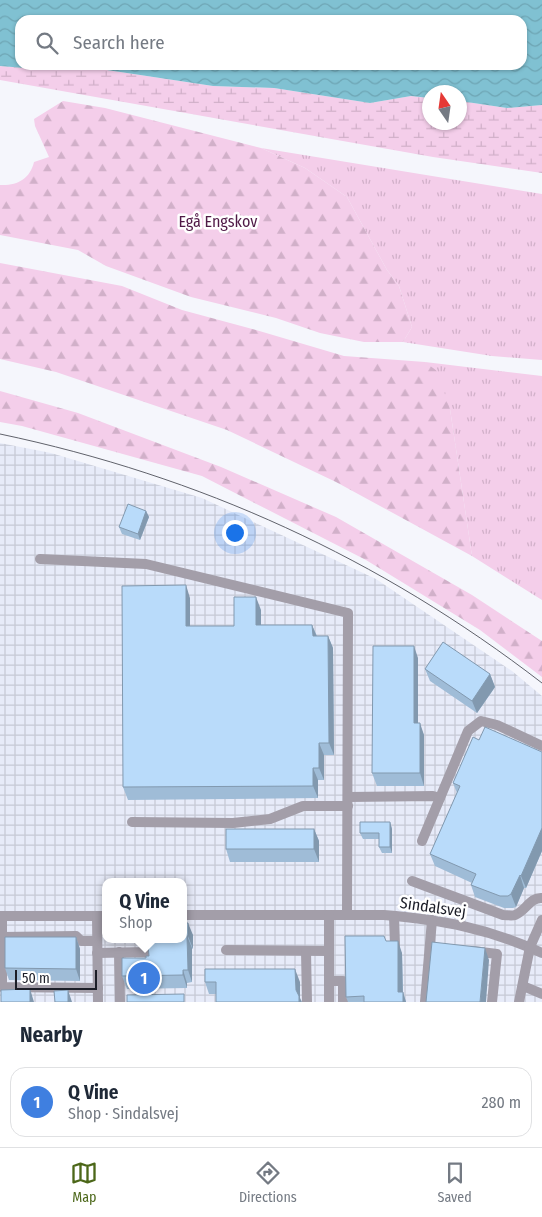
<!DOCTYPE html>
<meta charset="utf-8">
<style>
body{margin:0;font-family:"Fira Sans Condensed",sans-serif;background:#f6f6f7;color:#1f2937}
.compass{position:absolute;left:422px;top:85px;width:45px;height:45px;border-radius:50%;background:#fff;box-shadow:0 1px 4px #0004;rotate:347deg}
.scale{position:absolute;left:15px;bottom:12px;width:82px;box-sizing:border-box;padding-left:5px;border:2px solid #1b1d27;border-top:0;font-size:14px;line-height:18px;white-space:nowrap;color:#1b1d27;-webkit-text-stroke:4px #fff;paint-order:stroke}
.you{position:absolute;left:234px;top:532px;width:18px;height:18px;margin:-12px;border:4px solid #fff;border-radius:50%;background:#1a73e8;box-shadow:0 0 0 8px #1a73e833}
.badge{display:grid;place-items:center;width:32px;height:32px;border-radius:50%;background:#4c6719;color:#fff;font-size:16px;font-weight:700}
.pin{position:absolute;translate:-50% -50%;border:2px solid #fff;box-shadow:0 1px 5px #0006}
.popup{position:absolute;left:102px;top:878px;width:85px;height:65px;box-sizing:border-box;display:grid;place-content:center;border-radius:10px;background:#fff;filter:drop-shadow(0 1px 4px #0005);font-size:16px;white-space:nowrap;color:#747a83}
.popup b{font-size:19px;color:#1f2937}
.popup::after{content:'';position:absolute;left:50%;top:100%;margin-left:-10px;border:10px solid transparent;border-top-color:#fff}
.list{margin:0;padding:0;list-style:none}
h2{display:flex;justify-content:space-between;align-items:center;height:65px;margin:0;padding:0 20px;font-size:21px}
h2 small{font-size:16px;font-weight:400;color:#747a83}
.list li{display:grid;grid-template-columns:32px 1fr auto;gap:15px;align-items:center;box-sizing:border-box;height:70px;margin:0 10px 10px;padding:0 10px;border:1px solid #e0e1e3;border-radius:15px}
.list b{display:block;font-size:19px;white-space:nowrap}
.list p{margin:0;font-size:16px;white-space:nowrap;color:#747a83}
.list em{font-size:16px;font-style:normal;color:#747a83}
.icon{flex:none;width:28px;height:28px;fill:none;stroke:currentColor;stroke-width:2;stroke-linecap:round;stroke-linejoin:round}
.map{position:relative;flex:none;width:542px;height:1002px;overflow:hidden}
.search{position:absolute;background:#fff;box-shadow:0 1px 4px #0004;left:15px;right:15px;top:15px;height:55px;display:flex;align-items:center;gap:12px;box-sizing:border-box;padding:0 18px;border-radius:15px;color:#747a83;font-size:19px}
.sheet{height:145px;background:#fff}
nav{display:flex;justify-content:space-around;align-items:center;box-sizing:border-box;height:70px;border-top:1px solid #e0e1e3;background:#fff;font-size:14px;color:#747a83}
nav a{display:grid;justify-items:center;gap:2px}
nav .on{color:#4c6719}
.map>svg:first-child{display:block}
</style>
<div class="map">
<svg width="542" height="1002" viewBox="0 0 542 1002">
<defs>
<pattern id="industrial-grid" width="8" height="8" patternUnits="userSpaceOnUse" patternTransform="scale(1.25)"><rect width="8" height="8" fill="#e7ebf9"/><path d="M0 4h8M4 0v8" fill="none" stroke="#c6c9d5"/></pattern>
<pattern id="grass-tufts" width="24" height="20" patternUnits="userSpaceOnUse" patternTransform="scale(1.25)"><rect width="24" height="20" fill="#f4ceea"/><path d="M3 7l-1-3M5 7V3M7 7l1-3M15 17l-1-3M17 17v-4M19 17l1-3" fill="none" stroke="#d1b0c9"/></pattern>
<pattern id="forest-firs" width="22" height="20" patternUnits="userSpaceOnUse" patternTransform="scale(1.25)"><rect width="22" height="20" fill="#f4ceea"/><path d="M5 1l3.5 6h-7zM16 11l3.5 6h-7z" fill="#d1b0c9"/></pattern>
<pattern id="wetland-marsh" width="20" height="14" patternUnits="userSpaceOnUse" patternTransform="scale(1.25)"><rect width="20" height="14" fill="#f4ceea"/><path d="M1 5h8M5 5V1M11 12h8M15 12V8" fill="none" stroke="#d1b0c9"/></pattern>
<pattern id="water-waves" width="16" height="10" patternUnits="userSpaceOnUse" patternTransform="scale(1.25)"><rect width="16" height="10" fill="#80c1d2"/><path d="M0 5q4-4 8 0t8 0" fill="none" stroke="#6ea5b4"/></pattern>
</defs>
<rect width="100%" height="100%" fill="#f5f6fc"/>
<path fill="url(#industrial-grid)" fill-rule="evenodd" d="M0,443L51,453L202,498L376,579L512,671L542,696V1002H0ZM105,882H183V939H105Z"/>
<g fill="url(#grass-tufts)">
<path d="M261,148L542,194V360L492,356L403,342L412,327L399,286L387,270L347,197L305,168Z"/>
<path d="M425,362L542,376V600L472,556L450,409Z"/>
</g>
<g fill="url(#forest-firs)">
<path d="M63,101L105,108L261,148L305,168L347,197L387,270L399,286L412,327L403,342H364L320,333L276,318L191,297L106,266L78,250L0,235V185C17,186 30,179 34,162L49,157L35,126L34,119Z"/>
<path d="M0,263L122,286L182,310L256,330L344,356L425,362L437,371L450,409L472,556L336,482L227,430L56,372L0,359Z"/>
<path d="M0,391L78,413L221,467L336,517L472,595L542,641V677L480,630L366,560L202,476L22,426L0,422Z"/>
</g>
<path fill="url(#wetland-marsh)" d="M33,65H74L213,86L274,88L370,103L411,96L429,98L430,122H460V101L507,108L542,105V173L433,157L0,80V66L25,68Z"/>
<path fill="url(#water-waves)" d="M0,0H542V105L507,108L460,101V92H430L429,98L411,96L370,103L274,88L213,86L74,65H522V20H20V65H33L25,68L0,66Z"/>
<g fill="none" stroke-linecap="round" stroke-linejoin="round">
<g stroke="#a39ea9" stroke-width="10">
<path d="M40,559L146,564L348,613L347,915"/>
<path d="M348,797L433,796L440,798"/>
<path d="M132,822L233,823L270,819L303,806H348"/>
<path d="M422,841L468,731L481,721L497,725L542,746"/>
<path d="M412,881L503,915C507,915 512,916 515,915C526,911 530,897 542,898"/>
<path d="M183,915H384C442,920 488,928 542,953"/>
<path d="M329,915V1002"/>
<path d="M0,916H105"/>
<path d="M2,916V987L98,988"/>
<path d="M97,916L98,1002"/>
<path d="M394,916L395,946"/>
<path d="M2,937L76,936L81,941H97"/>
<path d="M226,950L329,951"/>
<path d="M306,951L307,1002"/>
<path d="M473,951L497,954L492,1002"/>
<path d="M119,952L120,1002"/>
<path d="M97,953L149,952"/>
<path d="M329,981H343V1002"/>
<path d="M523,986L542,994"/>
<path d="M425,1002L432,920"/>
<path d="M519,1002L530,947L542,920"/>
</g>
<path stroke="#60626b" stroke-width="1" d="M0,434C200,476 380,558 542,683"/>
</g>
<g fill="#9fbcd7">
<path d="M146,511L149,517L140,540L122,534L119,527Z"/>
<path d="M190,598V626H234L261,610V625H312L317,636H328L333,648L334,755H324V780H318V798L128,800L123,787Z"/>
<path d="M418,658V723L424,735V786H377L372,773Z"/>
<path d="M425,669L490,674L495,687L477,713L430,681Z"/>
<path d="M479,740L542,752V851L526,888H524L516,907L513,908H504L475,897L471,885L472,883L435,866L430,854L457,793L453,783Z"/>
<path d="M390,822L392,829V853H382L379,847V839H363L360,833Z"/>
<path d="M314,829L319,841V862H230L226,849Z"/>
<path d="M183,923L193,935V949L192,948V982L187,983V988L127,989L122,976L146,958L183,939Z"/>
<path d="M76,937L80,949V981L9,980L5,968Z"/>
<path d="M386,941L402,953L403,992L406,1002H348L346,997Z"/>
<path d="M205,982H300L216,994H209Z"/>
</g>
<g fill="#8299af">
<path d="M146,511L149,517L140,540L138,534Z"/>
<path d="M186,585L190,598V638L186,626Z"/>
<path d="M256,597L261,610V638L256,625Z"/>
<path d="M312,625L317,637L313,636Z"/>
<path d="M328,636L333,648L334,755L329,743Z"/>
<path d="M414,646L418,658V735L414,723Z"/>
<path d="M490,674L495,687L477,713L472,701Z"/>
<path d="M420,723L424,735V786L420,773Z"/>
<path d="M319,743L324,755V780L319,768Z"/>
<path d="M313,768L318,780V798L313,786Z"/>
<path d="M390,822L392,829V853L390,847Z"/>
<path d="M542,828V851L526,888L521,876Z"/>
<path d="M314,829L319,841V862L314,849Z"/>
<path d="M520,875L524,888L516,907L511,894Z"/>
<path d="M188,923L193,935V949L188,936Z"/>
<path d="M187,936L192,948V982L188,970Z"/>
<path d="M76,937L80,949V981L76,969Z"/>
<path d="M398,941L402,953L403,1002L398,992Z"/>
<path d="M485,948L489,960L486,1002H480Z"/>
<path d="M295,969L300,982V998L302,1002H299L296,990Z"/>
<path d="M183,970L187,983V988L183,975Z"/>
<path d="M30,989L34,1002H30Z"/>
<path d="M68,990L72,1002H68Z"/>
<path d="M403,992L406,1002H403Z"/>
</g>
<g fill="#b9dbfa" stroke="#8299af">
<path d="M128,504L146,511L138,534L119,527Z"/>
<path d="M186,585V626H234V597H256V625H312L313,636H328L329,743H319V768H313V786L123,787L122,586Z"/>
<path d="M443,642L490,674L472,701L425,669Z"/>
<path d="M373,646H414V723H420V773H372Z"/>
<path d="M485,727L542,752V828L521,876L520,875L511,894L508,896H500L471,885L476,874L430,854L460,786L453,783L473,737L479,740Z"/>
<path d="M360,822H390V847H379V833H360Z"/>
<rect x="226" y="829" width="88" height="20"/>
<path d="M183,923H188V936H187L188,970H183V975L122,976V958H146V956H149L148,945L151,939H183Z"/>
<path d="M345,936H384L386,941H398V992H403V1002H364V996L346,997Z"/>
<path d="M5,937H76V969L5,968Z"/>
<path d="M432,942L485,948L480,1002H426Z"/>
<path d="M205,969H295L296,990L299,996V1002H216V982H205Z"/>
<path d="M30,989V1002H1V990Z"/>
<path d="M68,990V1002H55L54,991Z"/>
<path d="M184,994V1002H127V995Z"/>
</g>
<g text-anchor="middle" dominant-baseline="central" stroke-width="5" stroke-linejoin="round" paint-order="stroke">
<g font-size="16" fill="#501a47" stroke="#fff">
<text x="218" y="221">Egå Engskov</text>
</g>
<g font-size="16" fill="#1b1d27" stroke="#fff">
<text transform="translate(433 907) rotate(8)">Sindalsvej</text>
</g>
</g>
</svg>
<svg class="compass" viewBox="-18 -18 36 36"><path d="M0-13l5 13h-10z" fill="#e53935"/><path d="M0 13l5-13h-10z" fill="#747a83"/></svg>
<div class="scale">50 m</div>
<div class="you"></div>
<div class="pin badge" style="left:144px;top:978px;background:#3f7fe0">1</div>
<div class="popup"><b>Q Vine</b>Shop</div>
<div class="search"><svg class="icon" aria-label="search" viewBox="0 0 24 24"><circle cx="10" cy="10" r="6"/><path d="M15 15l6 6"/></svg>Search here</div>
</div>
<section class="sheet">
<h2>Nearby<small></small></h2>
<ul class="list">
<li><span class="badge" style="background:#3f7fe0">1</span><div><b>Q Vine</b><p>Shop · Sindalsvej</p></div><em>280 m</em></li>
</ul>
</section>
<nav>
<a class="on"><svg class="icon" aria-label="map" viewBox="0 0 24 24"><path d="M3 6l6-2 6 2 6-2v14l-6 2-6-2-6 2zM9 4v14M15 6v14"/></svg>Map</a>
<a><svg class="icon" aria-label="directions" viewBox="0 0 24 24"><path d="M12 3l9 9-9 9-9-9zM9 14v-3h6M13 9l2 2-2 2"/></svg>Directions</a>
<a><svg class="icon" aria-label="saved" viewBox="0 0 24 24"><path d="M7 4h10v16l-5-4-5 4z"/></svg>Saved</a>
</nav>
